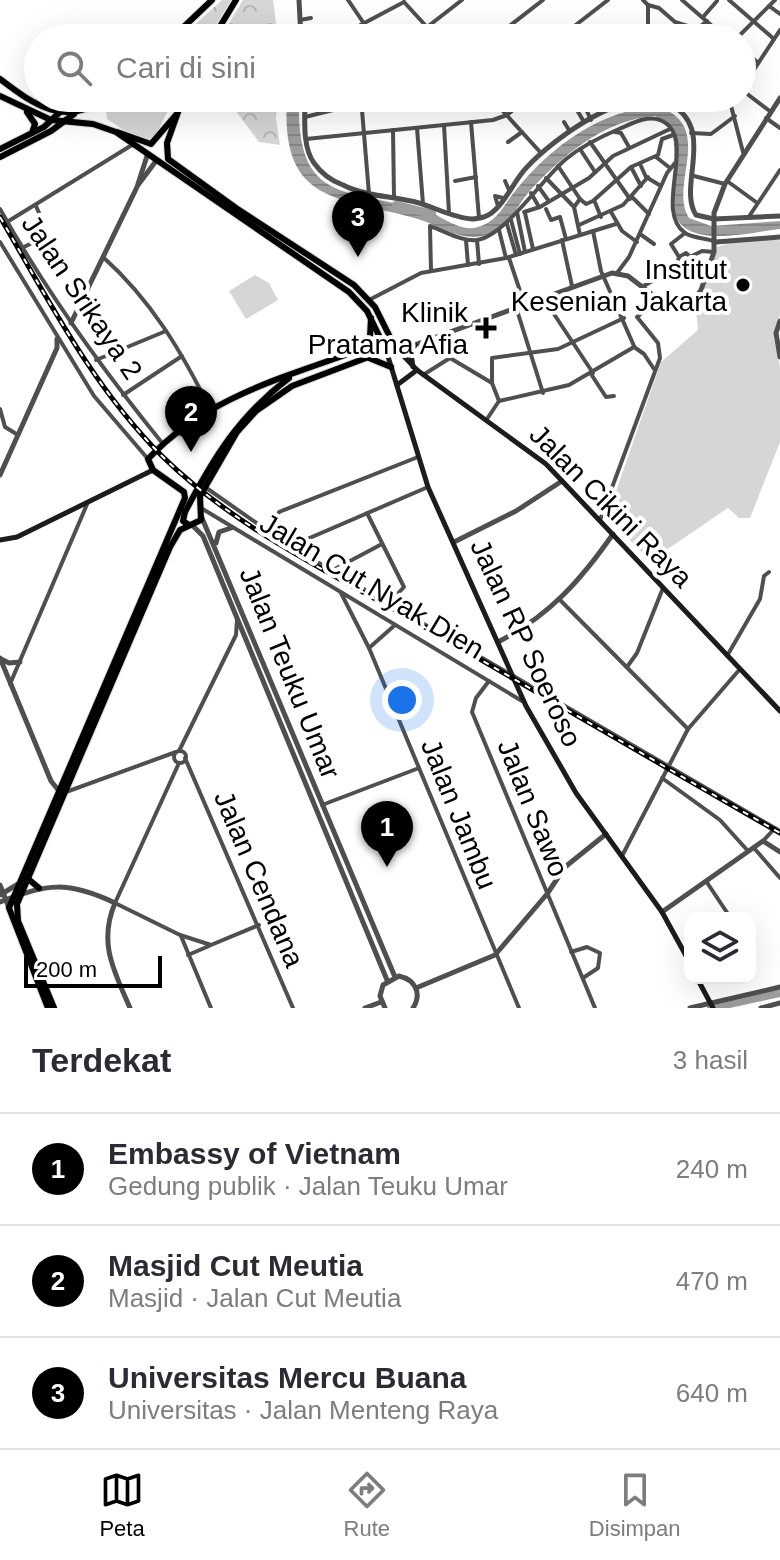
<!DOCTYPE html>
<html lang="id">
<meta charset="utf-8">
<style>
body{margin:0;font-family:Helvetica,sans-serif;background:#f2f2f3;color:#2b2b33}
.controls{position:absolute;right:24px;bottom:24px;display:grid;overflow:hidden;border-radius:16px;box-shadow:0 8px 32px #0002}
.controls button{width:72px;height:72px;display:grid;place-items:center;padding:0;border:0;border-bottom:2px solid #e1e1e2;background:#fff;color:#2b2b33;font:40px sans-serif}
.scale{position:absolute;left:24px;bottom:20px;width:138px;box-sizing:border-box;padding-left:8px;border:4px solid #000;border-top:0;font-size:22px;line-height:28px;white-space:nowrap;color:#000;-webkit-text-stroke:6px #fff;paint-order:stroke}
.you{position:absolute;left:402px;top:700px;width:28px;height:28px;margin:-20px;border:6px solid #fff;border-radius:50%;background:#1a73e8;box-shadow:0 0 0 12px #1a73e833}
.badge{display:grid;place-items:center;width:52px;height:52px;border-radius:50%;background:#000;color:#fff;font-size:26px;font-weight:700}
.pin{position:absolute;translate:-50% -66px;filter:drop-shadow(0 2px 4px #0008)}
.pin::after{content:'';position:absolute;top:42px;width:28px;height:24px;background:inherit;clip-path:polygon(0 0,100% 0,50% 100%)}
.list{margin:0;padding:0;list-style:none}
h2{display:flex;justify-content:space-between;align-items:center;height:104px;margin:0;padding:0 32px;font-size:34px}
h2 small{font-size:26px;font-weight:400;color:#7c7c81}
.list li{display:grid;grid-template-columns:52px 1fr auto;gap:24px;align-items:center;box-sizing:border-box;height:112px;padding:0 32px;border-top:2px solid #e1e1e2}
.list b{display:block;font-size:30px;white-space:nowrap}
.list p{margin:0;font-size:26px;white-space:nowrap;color:#7c7c81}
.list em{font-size:26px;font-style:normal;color:#7c7c81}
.icon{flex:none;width:44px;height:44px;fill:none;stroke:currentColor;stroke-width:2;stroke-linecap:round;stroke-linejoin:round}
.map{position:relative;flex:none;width:780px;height:1008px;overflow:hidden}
.search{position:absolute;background:#fff;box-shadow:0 8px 32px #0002;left:24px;right:24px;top:24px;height:88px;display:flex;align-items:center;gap:20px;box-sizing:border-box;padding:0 28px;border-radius:44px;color:#7c7c81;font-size:30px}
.sheet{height:440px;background:#fff}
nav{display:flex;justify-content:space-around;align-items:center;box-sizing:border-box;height:112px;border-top:2px solid #e1e1e2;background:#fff;font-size:22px;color:#7c7c81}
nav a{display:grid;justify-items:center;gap:4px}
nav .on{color:#000}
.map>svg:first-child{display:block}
</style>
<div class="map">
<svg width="780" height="1008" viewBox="0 0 780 1008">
<defs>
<pattern id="forest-crowns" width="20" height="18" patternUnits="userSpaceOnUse" patternTransform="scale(2)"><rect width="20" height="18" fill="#d6d6d6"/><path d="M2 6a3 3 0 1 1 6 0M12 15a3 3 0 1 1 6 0" fill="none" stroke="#b6b6b6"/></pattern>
<pattern id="water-rules" width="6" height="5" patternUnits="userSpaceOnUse" patternTransform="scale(2)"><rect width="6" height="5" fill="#9d9d9d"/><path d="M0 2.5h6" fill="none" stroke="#858585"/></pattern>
</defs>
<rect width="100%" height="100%" fill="#fff"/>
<g fill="url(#forest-crowns)">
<path d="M222,0H231L208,38H180Z"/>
<path d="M243,0H273L278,38H220Z"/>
<path d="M226,98H278L276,118L280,145L259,142Z"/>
</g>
<g fill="#d6d6d6">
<path d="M119,98H174L153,141H140L107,119L106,111Z"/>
<path d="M776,239L780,241V314L774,339L780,367V442L750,518H739L728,508L650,561L607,517L661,362L698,330L696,310L717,247L736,241Z"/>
<path d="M255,275L269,283L278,300L246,319L229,291Z"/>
</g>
<path fill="url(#water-rules)" d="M287,98H299C296,202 342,189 422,209C440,214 459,233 478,227C499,221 504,204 516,190C550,147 603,108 659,107C716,127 668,185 689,218L711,226L780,221V229C749,232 676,253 673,204C672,177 677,157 672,129L655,116C605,119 560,157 528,193C517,206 509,225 492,233C464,245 444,227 418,219C339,196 280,206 287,98Z"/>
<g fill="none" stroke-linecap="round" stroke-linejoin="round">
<g stroke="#9d9d9d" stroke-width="8">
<path d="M396,205L432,214"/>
<path d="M711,1008L780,993"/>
</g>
<path stroke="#d9d9d9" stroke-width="4" stroke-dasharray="4 2" stroke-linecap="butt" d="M415,38L422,31"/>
<defs>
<g id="primary">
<path d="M172,38L212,0"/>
<path d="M213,38L236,0"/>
<path d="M0,79C35,106 66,127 107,98"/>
<path d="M0,96L51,120L93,124L116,132L349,292L367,311L386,350"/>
<path d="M27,112L35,124L32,133"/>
<path d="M117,132L151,144L176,115"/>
<path d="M0,149L44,127L60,112"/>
<path d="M0,157L51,131L74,114"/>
<path d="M369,358L391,367"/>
<path d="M189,525L183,521L185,512C214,457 238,417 289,378"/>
<path d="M27,878L39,888"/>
<path d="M48,1008L9,908L185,498L184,492L153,470L148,459C206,397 285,377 362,349L370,337L371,318"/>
<path d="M54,1008L18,921L17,904L170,547L180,530L201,520L200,496L237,432L256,411L292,386L395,347L375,307L354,285L236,208L168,159L167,143L183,98"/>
</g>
</defs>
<use href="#primary" stroke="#dbdbdb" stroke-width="8"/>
<g stroke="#4f4f4f" stroke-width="4">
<path d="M348,0L365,25"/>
<path d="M643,0L648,5V38"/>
<path d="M682,0L726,38"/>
<path d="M729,0L774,39"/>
<path d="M404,2L437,38"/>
<path d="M648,5L659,8L675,22L697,29L707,21"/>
<path d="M769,6L780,14"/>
<path d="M703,17L717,1"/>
<path d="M300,20L311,18"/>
<path d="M422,31L462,0"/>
<path d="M336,38L404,2"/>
<path d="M494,38L543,0"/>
<path d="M559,38L608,0"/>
<path d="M737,38L775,0"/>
<path d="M742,51L756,61"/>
<path d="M742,88L780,30"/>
<path d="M742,90L771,112"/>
<path d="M361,98L369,194"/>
<path d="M491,98L541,153"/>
<path d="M570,98L584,122"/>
<path d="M581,98L591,120"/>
<path d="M729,98L743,152"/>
<path d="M731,105L736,98"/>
<path d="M305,117L381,98"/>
<path d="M766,118L780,128"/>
<path d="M471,122L479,218"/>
<path d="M564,122L569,130"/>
<path d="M444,125L449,213"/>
<path d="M417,128L423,204"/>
<path d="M393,130L394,197"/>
<path d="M615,132L621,133L629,147"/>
<path d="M691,133L711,134L735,116"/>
<path d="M306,139L493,120L507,115L528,98"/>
<path d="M508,142L522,132"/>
<path d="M590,142L630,199"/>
<path d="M580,149L595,172"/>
<path d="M656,157L670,168"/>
<path d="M640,164L646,177L661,186"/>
<path d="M558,166L580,199"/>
<path d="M631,167L641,186"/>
<path d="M694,176L725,184"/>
<path d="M546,178L574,207L580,235"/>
<path d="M455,181L476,177"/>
<path d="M505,181L509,190"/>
<path d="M727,181L756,202"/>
<path d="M538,186L548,200"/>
<path d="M531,193L539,207"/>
<path d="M632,197L649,214"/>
<path d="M594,200L601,217"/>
<path d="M36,206L42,220"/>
<path d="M498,206L495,196L503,198"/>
<path d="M574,207L580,199L586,204L593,201L631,167L658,155L662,139L673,135"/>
<path d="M0,209C47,293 102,369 163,444"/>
<path d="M546,209L551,220L560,217L566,239"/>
<path d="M517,212L525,252"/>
<path d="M524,212L540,207L589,178L613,156L670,129"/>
<path d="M611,212L622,231L637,242"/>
<path d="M525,213L533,249"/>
<path d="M748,218L780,170"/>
<path d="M511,220L520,254"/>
<path d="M7,222L132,145"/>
<path d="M507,224L516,255"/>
<path d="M579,225L623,205L648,177"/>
<path d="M499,230L506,258"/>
<path d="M593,231L601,271L634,346"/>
<path d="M640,234L654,244"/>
<path d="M466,240L468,265"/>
<path d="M477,240L479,264"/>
<path d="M562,240L572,286"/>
<path d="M0,242L94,396L148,459"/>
<path d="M22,248L46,236"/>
<path d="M103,257C151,300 182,352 210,409"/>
<path d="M679,257L686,253L690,257L702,251L714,252"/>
<path d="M509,258L524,303"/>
<path d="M431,271L430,226C445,231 462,242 477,240C505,236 542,179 566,159C582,146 600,137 619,129C631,124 646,115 660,120C700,136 652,210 685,233C692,238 705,238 714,241"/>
<path d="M617,273L629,257L667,173L675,163"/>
<path d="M642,287L676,267L679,257L671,244L685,233"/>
<path d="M544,299L593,373"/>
<path d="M369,300L421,273L506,258L616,224"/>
<path d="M516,307L543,393"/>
<path d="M96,360L166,331"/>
<path d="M591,374L606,397L614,396"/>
<path d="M423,375L450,358L492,383"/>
<path d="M123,395L182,356"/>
<path d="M499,401L492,383V358L558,349L624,318"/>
<path d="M0,409L5,427L18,435"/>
<path d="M487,419L499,401L569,385L634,347L644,354L654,369"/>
<path d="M205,487L288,545L780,831"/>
<path d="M201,508L522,701"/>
<path d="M367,513L404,587L389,603"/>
<path d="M600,520L660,358L658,343L637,317L658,299"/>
<path d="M287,543L277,517L279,512L418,457"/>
<path d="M291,546L428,487"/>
<path d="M333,570L382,544"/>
<path d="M341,593L369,648L519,1008"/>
<path d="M560,600L688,729"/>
<path d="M369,648L395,625"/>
<path d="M727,656L760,599L764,576L769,572"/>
<path d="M627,667L637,653L663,588"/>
<path d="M489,681L476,698L472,712L595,1008"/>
<path d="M10,684L88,502"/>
<path d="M179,751L236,635L237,620"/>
<circle cx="180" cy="757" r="6"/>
<path d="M185,758L293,1008"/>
<path d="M179,763L115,903L180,935L211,945L259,925"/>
<path d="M662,778L720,820L748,851"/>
<path d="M66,792L176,752"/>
<path d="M322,805L419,768"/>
<path d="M763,841L775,828"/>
<path d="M754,848L780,878"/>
<path d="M622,856L688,729L740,669"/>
<path d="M706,881L728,914"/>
<path d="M181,936L211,1008"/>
<path d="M571,952L587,947L600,953L598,968L583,978"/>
<path d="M188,955L209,946"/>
</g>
<g stroke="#4f4f4f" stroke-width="5">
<path d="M299,0L301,38"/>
<path d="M305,98C305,118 302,147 314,163C321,173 332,181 343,185C367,197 394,196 419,203C436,208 454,218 472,219C475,219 480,218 484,217C503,210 513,181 527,167C553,139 630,82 670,104C717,129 677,186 696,215L714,219L780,216"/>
<path d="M138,184L147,156"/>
<path d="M716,242L780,237"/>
<path d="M780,321L776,333L780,357"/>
<path d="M71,323L138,185L156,161"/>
<path d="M398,351L612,273L628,276L658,299L690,306L701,290L714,252V213L725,184L780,98"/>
<path d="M0,475L57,348V339"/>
<path d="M202,518L395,977"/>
<path d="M193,526L203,536L387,980"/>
<path d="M454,542L516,511L562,481"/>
<path d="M216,543L219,532L231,528"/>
<path d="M498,642C549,616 581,580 613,534"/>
<path d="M0,658L51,781L59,791"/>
<path d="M1,659L9,663L20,662"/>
<path d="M0,885L9,908"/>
<path d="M0,895L18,884"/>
<path d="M0,902C48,883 68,881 115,903C98,943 114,971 130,1008"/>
<path d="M662,912L763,841L780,852"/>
<path d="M416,988L495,955L547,894L565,867L606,834"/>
<path d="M365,1008L381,1002"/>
<path d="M385,1008L380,996L383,985L399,976C416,980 422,994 413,1008"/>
<path d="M690,1008L780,987"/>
<path d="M761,1008L780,1003"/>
</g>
<g stroke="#1c1c1c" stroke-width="5">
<path d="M395,347L417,370L546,464L780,711"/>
<path d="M386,350L428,487L526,706L576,793L662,912L690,963"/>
<path d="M413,367L411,353L415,345"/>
<path d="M397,385L417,370"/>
<path d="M0,540L17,537L153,470"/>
<path d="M697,978L713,1008"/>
</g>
<use href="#primary" stroke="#000" stroke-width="6"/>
<defs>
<path id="rail" d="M0,217C49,301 93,387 162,456C232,525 325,570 409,618C533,690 656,762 780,833"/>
</defs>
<use href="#rail" stroke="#000" stroke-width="5"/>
<use href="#rail" stroke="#fff" stroke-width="2" stroke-dasharray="6" stroke-linecap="butt"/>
</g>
<g fill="#000" stroke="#fff" stroke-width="3">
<circle cx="743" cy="285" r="8"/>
<path d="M482 316h8v8h8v8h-8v8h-8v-8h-8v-8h8z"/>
</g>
<g text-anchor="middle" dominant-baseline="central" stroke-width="8" stroke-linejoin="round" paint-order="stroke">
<g font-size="28" fill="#000" stroke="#fff" text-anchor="end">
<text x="727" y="269">Institut<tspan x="727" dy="32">Kesenian Jakarta</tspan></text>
<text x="468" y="312">Klinik<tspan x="468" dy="32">Pratama Afia</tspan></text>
</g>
<g font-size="28" fill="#000" stroke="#fff">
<text transform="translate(82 297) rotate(56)">Jalan Srikaya 2</text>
<text transform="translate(611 506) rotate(45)">Jalan Cikini Raya</text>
<text transform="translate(372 586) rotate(31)">Jalan Cut Nyak Dien</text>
<text transform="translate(526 643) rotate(65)">Jalan RP Soeroso</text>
<text transform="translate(290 673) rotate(68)">Jalan Teuku Umar</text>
<text transform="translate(533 808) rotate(68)">Jalan Sawo</text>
<text transform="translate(459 814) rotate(68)">Jalan Jambu</text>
<text transform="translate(259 879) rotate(67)">Jalan Cendana</text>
</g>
</g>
</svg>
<div class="controls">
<button><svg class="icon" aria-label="layers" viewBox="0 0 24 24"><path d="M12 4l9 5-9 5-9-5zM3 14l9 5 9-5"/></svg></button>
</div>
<div class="scale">200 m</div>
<div class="you"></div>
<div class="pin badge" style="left:387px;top:867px">1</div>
<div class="pin badge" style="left:191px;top:452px">2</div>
<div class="pin badge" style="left:358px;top:257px">3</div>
<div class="search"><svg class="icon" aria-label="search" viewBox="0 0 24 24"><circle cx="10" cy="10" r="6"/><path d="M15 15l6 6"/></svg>Cari di sini</div>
</div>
<section class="sheet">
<h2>Terdekat<small>3 hasil</small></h2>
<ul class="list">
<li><span class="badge">1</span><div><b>Embassy of Vietnam</b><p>Gedung publik · Jalan Teuku Umar</p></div><em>240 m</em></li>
<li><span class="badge">2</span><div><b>Masjid Cut Meutia</b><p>Masjid · Jalan Cut Meutia</p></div><em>470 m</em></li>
<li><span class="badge">3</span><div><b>Universitas Mercu Buana</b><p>Universitas · Jalan Menteng Raya</p></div><em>640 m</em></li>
</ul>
</section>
<nav>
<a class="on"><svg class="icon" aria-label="map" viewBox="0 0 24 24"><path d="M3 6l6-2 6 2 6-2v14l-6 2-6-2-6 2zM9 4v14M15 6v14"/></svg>Peta</a>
<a><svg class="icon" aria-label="directions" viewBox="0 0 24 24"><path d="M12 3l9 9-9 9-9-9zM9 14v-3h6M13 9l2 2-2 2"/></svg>Rute</a>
<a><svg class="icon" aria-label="saved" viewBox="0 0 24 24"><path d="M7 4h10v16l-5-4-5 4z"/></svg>Disimpan</a>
</nav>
